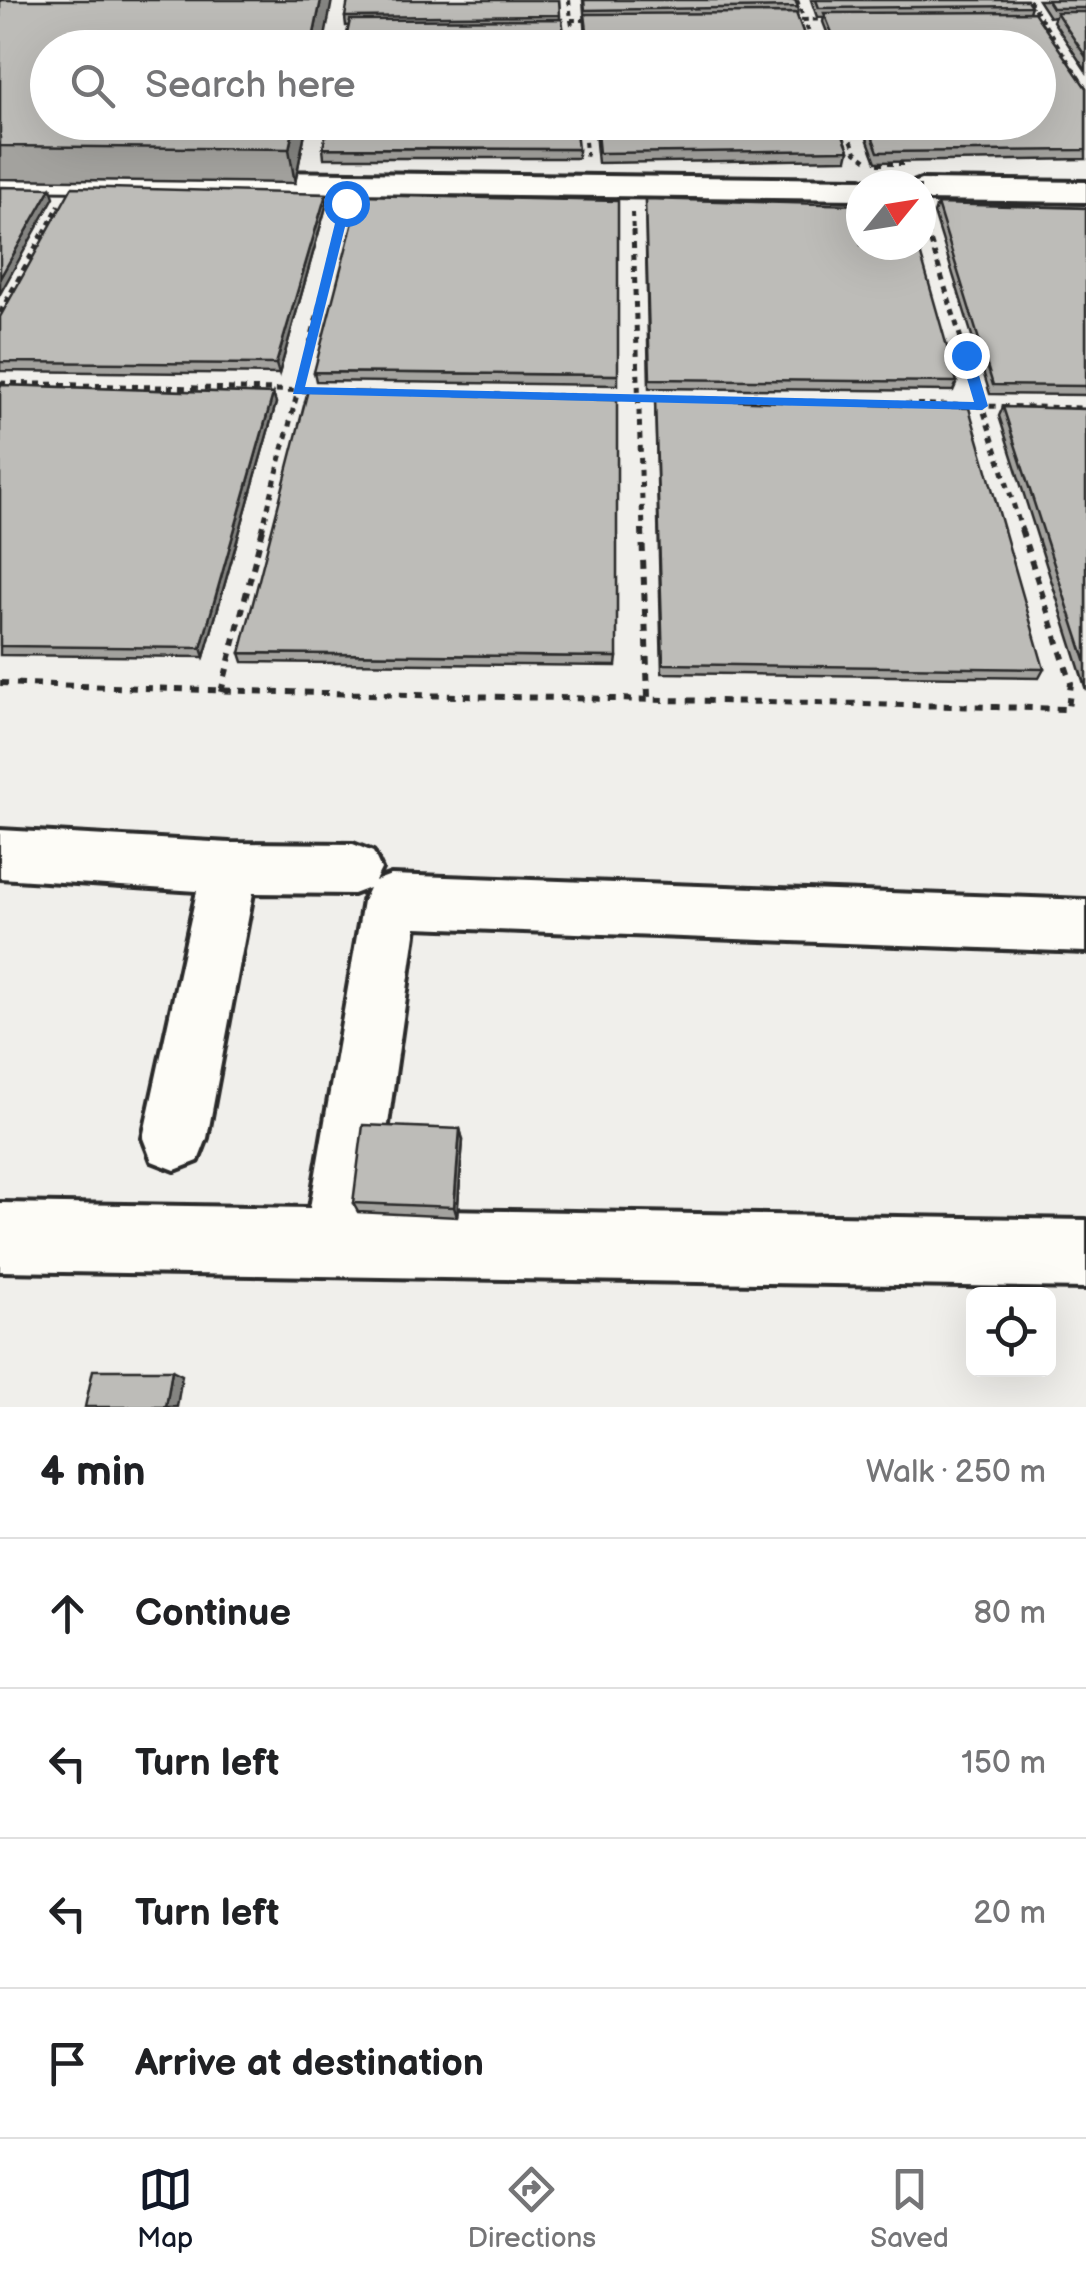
<!DOCTYPE html>
<meta charset="utf-8">
<style>
body{margin:0;font-family:"Balsamiq Sans",sans-serif;background:#f6f6f6;color:#202124}
.controls{position:absolute;right:30px;bottom:30px;display:grid;overflow:hidden;border-radius:15px;box-shadow:0 10px 40px #0002}
.controls button{width:90px;height:90px;display:grid;place-items:center;padding:0;border:0;border-bottom:2px solid #e0e0e0;background:#fff;color:#202124;font:50px sans-serif}
.compass{position:absolute;left:846px;top:170px;width:90px;height:90px;border-radius:50%;background:#fff;box-shadow:0 10px 40px #0002;rotate:60deg}
.stop{position:absolute;width:30px;height:30px;margin:-22px;border:8px solid #1a73e8;border-radius:50%;background:#fff}
.stop.end{background:#1a73e8;border-color:#fff;box-shadow:0 2px 10px #0008}
.list{margin:0;padding:0;list-style:none}
h2{display:flex;justify-content:space-between;align-items:center;height:130px;margin:0;padding:0 40px;font-size:42px}
h2 small{font-size:32px;font-weight:400;color:#757577}
.list li{display:grid;grid-template-columns:65px 1fr auto;gap:30px;align-items:center;box-sizing:border-box;height:150px;padding:0 40px;border-top:2px solid #e0e0e0}
.list b{display:block;font-size:38px;white-space:nowrap}
.list em{font-size:32px;font-style:normal;color:#757577}
.icon{flex:none;width:55px;height:55px;fill:none;stroke:currentColor;stroke-width:2;stroke-linecap:round;stroke-linejoin:round}
.map{position:relative;flex:none;width:1086px;height:1407px;overflow:hidden}
.search{position:absolute;background:#fff;box-shadow:0 10px 40px #0002;left:30px;right:30px;top:30px;height:110px;display:flex;align-items:center;gap:25px;box-sizing:border-box;padding:0 35px;border-radius:55px;color:#757577;font-size:38px}
.sheet{height:730px;background:#fff}
nav{display:flex;justify-content:space-around;align-items:center;box-sizing:border-box;height:140px;border-top:2px solid #e0e0e0;background:#fff;font-size:28px;color:#757577}
nav a{display:grid;justify-items:center;gap:5px}
nav .on{color:#111827}
.map>svg:first-child{display:block}
</style>
<div class="map">
<svg width="1086" height="1407" viewBox="0 0 1086 1407">
<rect width="100%" height="100%" fill="#f0efeb"/>
<filter id="ink" filterUnits="userSpaceOnUse"><feTurbulence type="fractalNoise" baseFrequency=".01" numOctaves="2"/><feDisplacementMap in="SourceGraphic" scale="20" xChannelSelector="R" yChannelSelector="G"/><feConvolveMatrix kernelMatrix="1 2 1 2 8 2 1 2 1" color-interpolation-filters="sRGB"/></filter>
<g filter="url(#ink)">
<g fill="none" stroke-linecap="round" stroke-linejoin="round">
<defs>
<g id="minor">
<path d="M0,169L861,179L875,185H861V199L0,189Z"/>
<path d="M921,180L1086,182V202L921,200V185H908Z"/>
<path d="M0,830L230,843L353,844L373,852L381,869L375,881L391,875L1086,900V952L416,927L376,1209L1086,1220V1288L0,1271V1203L310,1208L363,901L369,888L353,894L253,893L207,1138L198,1161L175,1170L152,1161L143,1138L197,891L0,878Z"/>
</g>
</defs>
<use href="#minor" stroke="#2b2b2b" stroke-width="8"/>
<g stroke="#2b2b2b" stroke-width="4" stroke-dasharray="5 5" stroke-linecap="butt">
<path d="M569,0L571,20H593"/>
<path d="M797,0L804,20L827,19"/>
<path d="M1029,0L1086,89"/>
<path d="M791,19L804,20L815,48"/>
<path d="M571,20L576,48"/>
<path d="M583,122L587,161"/>
<path d="M844,122L856,152L870,162"/>
<path d="M878,164H905"/>
<path d="M632,213L633,233"/>
<path d="M922,216L927,233"/>
<path d="M44,233L59,205"/>
<path d="M338,233L344,209"/>
</g>
<g stroke="#2b2b2b" stroke-width="5" stroke-dasharray="6 6" stroke-linecap="butt">
<path d="M633,230L643,531"/>
<path d="M927,230L982,406L1086,408"/>
<path d="M0,313L45,230"/>
<path d="M0,383L316,391"/>
<path d="M399,393L661,398"/>
<path d="M689,399L982,406L1022,531"/>
<path d="M262,531L339,230"/>
</g>
<g stroke="#2b2b2b" stroke-width="6" stroke-dasharray="8 8" stroke-linecap="butt">
<path d="M642,529L648,697"/>
<path d="M0,683C356,697 712,699 1068,709L1071,683L1021,529"/>
<path d="M221,692L263,529"/>
</g>
<use href="#minor" fill="#fdfcf7" fill-rule="evenodd"/>
</g>
<g fill="#a3a29e" stroke="#2b2b2b" stroke-width="2.5">
<path d="M0,0L307,122L295,183L0,179Z"/>
<path d="M559,0L560,19L346,26L345,17Z"/>
<path d="M583,0H795L798,7L797,16L809,48H587Z"/>
<path d="M811,0H1027L1031,6L1029,12L1086,88V159L876,162L861,122H1038V48H833L823,22L824,17H817Z"/>
<path d="M1038,0H1086V71L1053,21L1055,16L1049,17Z"/>
<path d="M594,122H838L849,150L847,159L598,163Z"/>
<path d="M323,148L578,149V158H324Z"/>
<path d="M645,199L957,382L953,391L649,388Z"/>
<path d="M327,203L279,374L0,371V317Z"/>
<path d="M937,204L1086,208V395L990,394L934,213Z"/>
<path d="M314,372L618,375V385L316,381Z"/>
<path d="M0,385L273,394L276,403L204,657L0,655Z"/>
<path d="M655,398L1044,669L1039,678L662,673Z"/>
<path d="M1003,407L1086,409V690L999,416Z"/>
<path d="M240,653L617,657L616,666L243,662Z"/>
<path d="M460,1129L463,1140L457,1217L358,1212L353,1203Z"/>
</g>
<g fill="#848481" stroke="#2b2b2b" stroke-width="2.5">
<path d="M321,0H332L323,48H311Z"/>
<path d="M295,122H307L295,183L289,149Z"/>
<path d="M51,188L54,197L0,294V278Z"/>
<path d="M326,194L327,203L279,374L276,364Z"/>
<path d="M273,394L276,403L204,657L201,648Z"/>
<path d="M460,1129L463,1140L457,1217L454,1207Z"/>
<path d="M172,1370L182,1375L177,1407H166Z"/>
</g>
<g fill="#bdbcb8" stroke="#2b2b2b" stroke-width="2.5">
<path d="M0,0H321L311,48H48V122H295L289,149L0,146Z"/>
<path d="M348,0H559L560,15L345,17Z"/>
<path d="M584,0H795L798,7L585,10Z"/>
<path d="M816,0H1027L1031,6L819,8Z"/>
<path d="M1047,0H1086V8H1052Z"/>
<path d="M1034,12L1086,88V150L878,152L867,122H1038V48H838L824,13Z"/>
<path d="M1056,12H1086V57Z"/>
<path d="M796,13L809,48H589L585,14Z"/>
<path d="M562,19L566,48H344L350,20Z"/>
<path d="M328,122H575L578,149L323,148Z"/>
<path d="M596,122H838L849,150L599,153Z"/>
<path d="M0,187L51,188L0,278Z"/>
<path d="M72,187L326,194L276,364L0,362V317Z"/>
<path d="M360,195L618,201V375L314,372Z"/>
<path d="M645,199L861,205V245H918L957,382L650,379Z"/>
<path d="M937,204L1086,208V386L993,385Z"/>
<path d="M0,385L273,394L201,648L0,646Z"/>
<path d="M308,390L617,400V657L240,653Z"/>
<path d="M655,398L969,408L1044,669L663,664Z"/>
<path d="M1003,407L1086,409V663Z"/>
<path d="M363,1125L460,1129L454,1207L353,1203Z"/>
<path d="M93,1370H172L166,1407H85Z"/>
</g>
</g>
<path fill="#1a73e8" d="M346,200L351,203L305,387L974,402L960,355L966,351L973,355L988,406L982,410L293,394L340,203Z"/>
</svg>
<div class="controls">
<button><svg class="icon" aria-label="locate" viewBox="0 0 24 24"><circle cx="12" cy="12" r="6"/><path d="M12 2v4M12 18v4M2 12h4M18 12h4"/></svg></button>
</div>
<svg class="compass" viewBox="-18 -18 36 36"><path d="M0-13l5 13h-10z" fill="#e53935"/><path d="M0 13l5-13h-10z" fill="#757577"/></svg>
<div class="stop" style="left:346px;top:203px"></div>
<div class="stop end" style="left:966px;top:355px"></div>
<div class="search"><svg class="icon" aria-label="search" viewBox="0 0 24 24"><circle cx="10" cy="10" r="6"/><path d="M15 15l6 6"/></svg>Search here</div>
</div>
<section class="sheet">
<h2>4 min<small>Walk · 250 m</small></h2>
<ul class="list">
<li><svg class="icon" aria-label="ahead" viewBox="0 0 24 24"><path d="M12 20V5M6 11l6-6 6 6"/></svg><div><b>Continue</b></div><em>80 m</em></li>
<li><svg class="icon" aria-label="left" viewBox="0 0 24 24"><path d="M17 20v-9H6M10 6l-5 5 5 5"/></svg><div><b>Turn left</b></div><em>150 m</em></li>
<li><svg class="icon" aria-label="left" viewBox="0 0 24 24"><path d="M17 20v-9H6M10 6l-5 5 5 5"/></svg><div><b>Turn left</b></div><em>20 m</em></li>
<li><svg class="icon" aria-label="arrive" viewBox="0 0 24 24"><path d="M6 21V4h12l-3 4 3 4H6"/></svg><div><b>Arrive at destination</b></div></li>
</ul>
</section>
<nav>
<a class="on"><svg class="icon" aria-label="map" viewBox="0 0 24 24"><path d="M3 6l6-2 6 2 6-2v14l-6 2-6-2-6 2zM9 4v14M15 6v14"/></svg>Map</a>
<a><svg class="icon" aria-label="directions" viewBox="0 0 24 24"><path d="M12 3l9 9-9 9-9-9zM9 14v-3h6M13 9l2 2-2 2"/></svg>Directions</a>
<a><svg class="icon" aria-label="saved" viewBox="0 0 24 24"><path d="M7 4h10v16l-5-4-5 4z"/></svg>Saved</a>
</nav>
